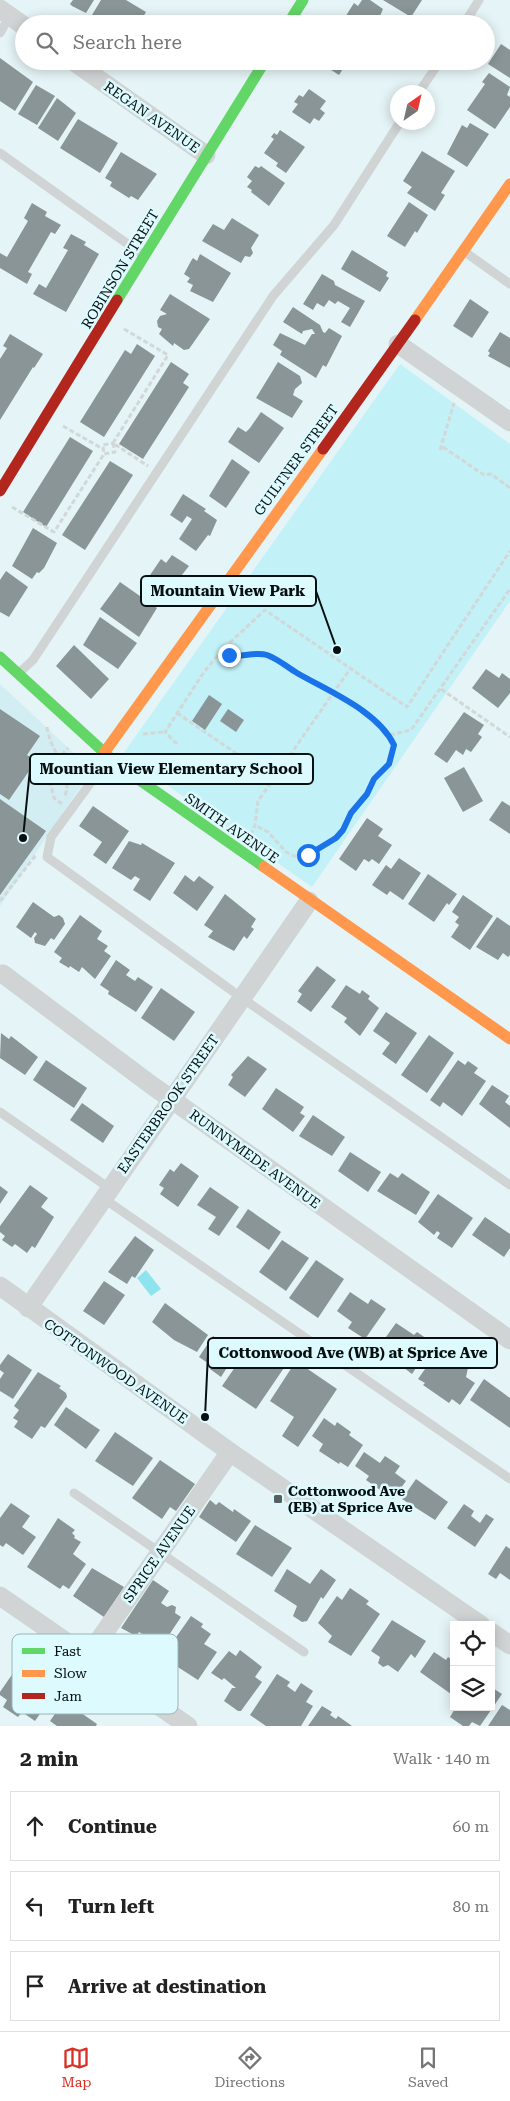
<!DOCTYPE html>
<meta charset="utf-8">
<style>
body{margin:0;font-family:"Roboto Serif",serif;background:#f2f2f2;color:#222}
.controls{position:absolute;right:15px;bottom:15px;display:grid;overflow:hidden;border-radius:0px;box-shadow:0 2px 12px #0003}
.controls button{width:45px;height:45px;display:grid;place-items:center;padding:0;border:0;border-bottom:1px solid #e0e0e0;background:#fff;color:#222;font:25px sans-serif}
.compass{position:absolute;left:390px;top:85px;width:45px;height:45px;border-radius:50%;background:#fff;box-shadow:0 2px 12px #0003;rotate:34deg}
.stop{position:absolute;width:15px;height:15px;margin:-11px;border:4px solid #1a73e8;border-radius:50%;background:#fff}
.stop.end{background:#1a73e8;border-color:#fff;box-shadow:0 1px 5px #0008}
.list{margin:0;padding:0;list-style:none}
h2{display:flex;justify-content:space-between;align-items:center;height:65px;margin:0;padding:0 20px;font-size:21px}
h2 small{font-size:16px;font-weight:400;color:#767676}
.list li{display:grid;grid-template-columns:32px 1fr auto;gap:15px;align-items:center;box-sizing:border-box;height:70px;margin:0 10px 10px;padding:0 10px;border:1px solid #e0e0e0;border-radius:0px}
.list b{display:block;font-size:19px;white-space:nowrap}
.list em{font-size:16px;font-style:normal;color:#767676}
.icon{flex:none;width:28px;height:28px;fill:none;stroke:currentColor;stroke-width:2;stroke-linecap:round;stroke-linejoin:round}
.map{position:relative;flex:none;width:510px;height:1726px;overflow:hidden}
.search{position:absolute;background:#fff;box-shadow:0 2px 12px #0003;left:15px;right:15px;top:15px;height:55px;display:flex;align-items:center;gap:12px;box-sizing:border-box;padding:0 18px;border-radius:28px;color:#767676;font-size:19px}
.sheet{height:305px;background:#fff}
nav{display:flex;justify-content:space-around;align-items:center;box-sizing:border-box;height:70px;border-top:1px solid #e0e0e0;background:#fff;font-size:14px;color:#767676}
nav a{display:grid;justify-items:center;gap:2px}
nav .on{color:#d93025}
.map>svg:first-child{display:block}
</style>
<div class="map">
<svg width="510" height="1726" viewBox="0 0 510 1726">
<rect width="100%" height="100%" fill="#e5f4f6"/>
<path fill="#d3eef2" d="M0,684L92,770L0,906Z"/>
<path fill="#c2f1f7" d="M400,364L510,444V601L312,887L123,754Z"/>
<path fill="#8ee4ee" d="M146,1270L161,1289L151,1296L137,1278Z"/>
<g fill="#8a9597">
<path d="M73,0H94L86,13L72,6L70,4Z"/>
<path d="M101,0H126L146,12L139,24H122L111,17L107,24L92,15Z"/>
<path d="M362,0H370L383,9L377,23L342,22L354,3L358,6Z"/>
<path d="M383,0H422L411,17Z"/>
<path d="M501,44L510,50V78L488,64Z"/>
<path d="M0,58L33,82L15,111L0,101Z"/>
<path d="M317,61H348L339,75Z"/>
<path d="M489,73L510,87L507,95L510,97V107L495,129L467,110L485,84L482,82Z"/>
<path d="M36,85L55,96L37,125L18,114Z"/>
<path d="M309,89L326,101L320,109L325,113L319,121L314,118L310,124L292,112L298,104L294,102L299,95L303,97Z"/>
<path d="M57,98L76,113L58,141L38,128Z"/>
<path d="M78,119L118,143L100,173L60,148Z"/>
<path d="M470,123L489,134L467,167L447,154L462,125L467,128Z"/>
<path d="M280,130L305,147L286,173L276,166L278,163L264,153L274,139L271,137L274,133L277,135Z"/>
<path d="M422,151L455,171L441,193L445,195L435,211L407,193L412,187L403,181Z"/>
<path d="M121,152L157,174L138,200L131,196L129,198L110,186L112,182L105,178Z"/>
<path d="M255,166L259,168L261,166L285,183L269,206L251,192L252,190L247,187L252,181L247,177Z"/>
<path d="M409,202L428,215L417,233L415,231L405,247L387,236Z"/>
<path d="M32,203L47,212L45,216L61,225L55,234L51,232L28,272L32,274L27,284L0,268V253L7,257L28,221L24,218Z"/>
<path d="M232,218L259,235L251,248L253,253L250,257L245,256L241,263L202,241L213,224L224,230Z"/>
<path d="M71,234L86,242L84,245L99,254L66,312L33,294L39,284L46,288L68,250L63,248Z"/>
<path d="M352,250L388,272L386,276L389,278L380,292L341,269Z"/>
<path d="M200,254L231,273L213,302L190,291L193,285L187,282L190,278L184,274L191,261L193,258L197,261Z"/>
<path d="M322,274L334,281L335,285L365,301L350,327L341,322L350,308L338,301L335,304L329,300L324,307L317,303L313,310L303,304Z"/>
<path d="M170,294L210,319L189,349L184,350L174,343L173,346L159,334L162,329L158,327L157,321L160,316L167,314L160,310Z"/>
<path d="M470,299L489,312L472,338L453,326Z"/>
<path d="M293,307L320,325L323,332L325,333L329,328L342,336L326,367L323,365L316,378L280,355L282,351L273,345L280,333L305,345L312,334H315L312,329L303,331L302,334L283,322Z"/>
<path d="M500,332L510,338V368L488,356L490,353L488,351Z"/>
<path d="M10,334L43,354L34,368L33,367L0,420V359L7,348L3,346Z"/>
<path d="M137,344L155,356L104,437L80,422L125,350L131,354Z"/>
<path d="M171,362L189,374L183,383L189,387L143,459L119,444Z"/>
<path d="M278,362L300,376L302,383L295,389L293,395L303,401L292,418L256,398Z"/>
<path d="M261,412L284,428L259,463L228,442L238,427L246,432L250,428Z"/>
<path d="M70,437L93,451L46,527L23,512Z"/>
<path d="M232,459L250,472L226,508L209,496Z"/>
<path d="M110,461L133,475L85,550L62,535Z"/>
<path d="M183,494L206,509L204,511L217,520L210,536L208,535L196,551L179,539L192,519L187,516L182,523L170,515Z"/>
<path d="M33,528L57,543L44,568L39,573L37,572L32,579L12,566Z"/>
<path d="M172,555L189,566L166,595L146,581L161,559L166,563Z"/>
<path d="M6,571L28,587L9,617L0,612V580Z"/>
<path d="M120,582L157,608L139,637L100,609Z"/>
<path d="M100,617L137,643L118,669L83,645Z"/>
<path d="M74,645L109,679L91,699L56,666Z"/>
<path d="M486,669L499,678L502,673L510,679V693L498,708L472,688Z"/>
<path d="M209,695L222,704L205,730L192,721Z"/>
<path d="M0,709L40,736L27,755L36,761L9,800L0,794Z"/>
<path d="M228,709L244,720L236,732L220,721Z"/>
<path d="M464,712L484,725L478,734L482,737L471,752L466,749L463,755L456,750L447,763L434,754Z"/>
<path d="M464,767L483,801L463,812L444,778Z"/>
<path d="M0,799L46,831L0,895Z"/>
<path d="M502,801L510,806V834L489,820Z"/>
<path d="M93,806L129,831L106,864L93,855L102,842L79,826Z"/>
<path d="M367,818L383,829L378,836L392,845L379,864L372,859L369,862L364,859L356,871L339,859Z"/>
<path d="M129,841L141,845L142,843L175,863L150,901L133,890L140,879L135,876L131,880L112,868Z"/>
<path d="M399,858L421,873L403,900L390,891L387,895L372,885L386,865L391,869Z"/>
<path d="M428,874L457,894L449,905L447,903L434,922L408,904Z"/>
<path d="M185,875L194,882L199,876L214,887L197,911L173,893Z"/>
<path d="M225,894L256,919L251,927L254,929L247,939L244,936L234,951L208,937L213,931L204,925Z"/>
<path d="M463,895L493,916L470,950L451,937L459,925L455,922L459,917L452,912Z"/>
<path d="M33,902L54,917L59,915L63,918L65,924L54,940L51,938L45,946L35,943L34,938L37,934L35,932L31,938L16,927Z"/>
<path d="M80,915L102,931L97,939L108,946L104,951L111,956L95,979L82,967L79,972L70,966L69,968L59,962L62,958L54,952Z"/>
<path d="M497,917L510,926V955L508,957L503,953L498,960L476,947Z"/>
<path d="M116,960L130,970L126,975L135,981L138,977L153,987L136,1012L108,994L109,991L100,985Z"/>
<path d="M317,966L336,980L311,1012L297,1002L302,994L298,991Z"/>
<path d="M346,985L360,994L362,990L370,996L368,999L379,1008L360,1036L344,1022L347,1018L331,1007Z"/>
<path d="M161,988L195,1012L174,1041L141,1018Z"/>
<path d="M386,1012L417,1033L396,1064L382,1054L390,1043L373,1031Z"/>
<path d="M1,1033L9,1039L11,1036L38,1057L25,1075L0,1058Z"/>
<path d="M429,1035L454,1053L427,1093L401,1075Z"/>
<path d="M248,1056L267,1069L245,1097L228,1085L233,1077L231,1075Z"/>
<path d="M46,1060L87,1088L74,1108L33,1080Z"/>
<path d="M458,1060L465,1065L468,1061L478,1068L474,1073L486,1081L462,1116L443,1102L440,1107L430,1100Z"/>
<path d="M492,1085L509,1096L505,1102L510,1106V1128L479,1104Z"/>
<path d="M276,1088L304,1107L300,1113L305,1116L293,1132L262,1109Z"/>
<path d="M82,1103L114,1126L103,1143L70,1120Z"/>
<path d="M313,1115L345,1137L332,1156L299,1136Z"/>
<path d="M350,1152L381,1172L368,1192L338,1171Z"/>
<path d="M181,1163L199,1176L178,1207L160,1194L164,1188L159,1185L170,1169L174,1172Z"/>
<path d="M390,1173L398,1178L402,1173L430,1192L416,1215L377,1191Z"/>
<path d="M30,1185L48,1198L41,1207L54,1217L35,1248L32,1246L27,1253L15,1244L12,1247L2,1240L5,1236L0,1232V1226Z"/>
<path d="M0,1186L8,1192L0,1204Z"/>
<path d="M210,1187L239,1207L219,1236L208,1229L216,1217L197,1205Z"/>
<path d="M438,1194L473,1218L452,1248L437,1238L440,1233L437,1231L434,1235L418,1222Z"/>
<path d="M248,1209L281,1232L269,1250L236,1227Z"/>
<path d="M485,1217L510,1234V1248L504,1257L472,1235Z"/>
<path d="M135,1236L154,1250L135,1278L132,1276L127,1284L108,1272Z"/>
<path d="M282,1240L309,1258L286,1291L259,1272Z"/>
<path d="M316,1260L344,1279L318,1318L289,1298Z"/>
<path d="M104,1281L125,1295L104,1325L83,1311Z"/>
<path d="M350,1292L368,1304L371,1299L386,1309L365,1339L348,1328L352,1322L337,1311Z"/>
<path d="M165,1303L208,1335L197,1352L174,1340L152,1322Z"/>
<path d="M396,1323L414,1335L417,1332L433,1343L412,1374L378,1348Z"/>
<path d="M213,1336L237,1352L221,1377L210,1369L212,1366L199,1357Z"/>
<path d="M260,1344L288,1362L256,1409L222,1386L247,1350L253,1354Z"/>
<path d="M443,1350L468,1368L466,1377L475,1383L460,1405L452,1399L449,1403L423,1385L425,1383L418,1379L430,1362L434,1364Z"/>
<path d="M8,1354L32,1370L13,1399L0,1391V1379L4,1373L0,1370V1365Z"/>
<path d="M296,1361L337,1389L298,1447L282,1436L294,1417L270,1401Z"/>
<path d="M38,1372L61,1386L59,1388L66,1393L67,1397L45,1428L41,1426L32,1439L14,1427L18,1421L13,1418L19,1410L14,1406Z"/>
<path d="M484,1379L510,1398V1428L470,1400Z"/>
<path d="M66,1407L100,1430L86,1449L54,1425Z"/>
<path d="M324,1418L335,1426L337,1422L351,1432L349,1435L363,1445L348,1467L340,1462L339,1464L319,1451L323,1444L312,1436Z"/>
<path d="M115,1432L153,1458L133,1486L95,1461Z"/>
<path d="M364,1452L380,1463L385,1456L400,1466L395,1473L406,1481L393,1499L366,1480L369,1476L355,1466Z"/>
<path d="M160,1460L195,1484L176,1511L170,1507L162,1519L132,1498Z"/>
<path d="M416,1479L448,1502L435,1520L402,1499Z"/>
<path d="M210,1500L216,1505L219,1502L233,1512L234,1509L251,1521L236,1542L199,1517Z"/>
<path d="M11,1503L30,1516L22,1527L36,1537L23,1555L6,1543L3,1547L0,1545V1518Z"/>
<path d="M464,1504L474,1511L471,1516L480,1523L486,1514L494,1519L475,1547L447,1528Z"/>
<path d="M58,1518L75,1530L72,1533L75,1536L74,1538L81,1542L73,1554L86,1564L69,1589L63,1585L60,1589L27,1567Z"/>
<path d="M255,1525L292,1548L272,1577L236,1554Z"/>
<path d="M506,1546L510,1549V1580L500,1573L496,1579L488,1574Z"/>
<path d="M92,1568L124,1587L104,1617L73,1596Z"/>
<path d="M287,1569L310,1584L321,1569L336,1580L323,1599L321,1597L307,1621L302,1622L293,1616L297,1606L274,1591Z"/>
<path d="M153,1580L169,1591L161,1603L167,1607L172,1605L176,1607L175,1613L181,1617L159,1650L147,1642L150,1638L139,1632L136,1636L121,1628Z"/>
<path d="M350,1588L369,1601L366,1604L380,1614L351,1656L328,1642L332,1636L318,1623L337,1596L342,1600Z"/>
<path d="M191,1616L203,1624L201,1627L211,1634L204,1644L217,1652L198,1680L170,1662L173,1659L165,1653Z"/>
<path d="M392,1620L426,1641L415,1658L411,1654L398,1672L388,1665L383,1667L378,1663L380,1657L371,1651Z"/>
<path d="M240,1650L262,1667L255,1677L262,1682L241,1711H238L224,1701L232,1688H236L224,1678L222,1680L211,1673L229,1651L236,1656Z"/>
<path d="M434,1652L446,1660L448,1657L454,1661V1690L451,1694L420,1672Z"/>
<path d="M18,1666L25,1670L27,1668L57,1689L35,1721L22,1712L18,1717L3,1707L7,1700L0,1695V1692Z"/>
<path d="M277,1674L290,1682L287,1686L295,1692L301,1683L313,1691L306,1702L313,1706L301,1726H266L250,1715Z"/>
<path d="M491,1687L502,1694L480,1726L472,1722L469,1726H463L450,1717L456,1707H491Z"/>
<path d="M64,1701L97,1724L96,1726H57L50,1721Z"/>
<path d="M502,1705L510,1710V1726H488Z"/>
<path d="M322,1706L332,1712L330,1715L336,1719L338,1716L352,1726H308Z"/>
</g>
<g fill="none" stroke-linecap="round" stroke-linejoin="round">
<g stroke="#d2d7d7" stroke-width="3" stroke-dasharray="5 2.5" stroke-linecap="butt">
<path d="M124,329L168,355L113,443L148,466"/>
<path d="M63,426L103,449"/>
<path d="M113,443L115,452L104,454L103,445Z"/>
<path d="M443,447L484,475L491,474L510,488"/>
<path d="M440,450L454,403"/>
<path d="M12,507L54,532L104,454"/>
<path d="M223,649C240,665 249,649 266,655C277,658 287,667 296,672C328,691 377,710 394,745L389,764L374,779L367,794L351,813L343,830L314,852L301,857L294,856L286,852L268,832L255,825"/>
<path d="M441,689L510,737"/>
<path d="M177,713L274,779"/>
<path d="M47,727C50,753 74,769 65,796"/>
<path d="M143,734L164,732"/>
<path d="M390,735L411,730L510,589"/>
<path d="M177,744L165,732L204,672L223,649L265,610L407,707L510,551"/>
<path d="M62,804L54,798L47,770L68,748"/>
<path d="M251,835L255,825L258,801L350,669"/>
<path d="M0,901L36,855"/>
</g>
<g stroke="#d1d4d5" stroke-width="9">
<path d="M464,24L479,0"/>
<path d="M0,33L10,16"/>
<path d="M419,92L440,61"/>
<path d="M0,153L143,255"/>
<path d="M465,252L510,284"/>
<path d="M20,672L33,660L273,296L334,225L400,122"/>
<path d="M108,759L51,837L47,857L242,998L510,1185"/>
<path d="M0,1112L109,1188"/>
<path d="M103,1198L510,1479"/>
<path d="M74,1493L304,1652"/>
</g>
<g stroke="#d1d4d5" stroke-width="19">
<path d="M0,9L24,26"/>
<path d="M73,61L206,155"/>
<path d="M398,344L510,422"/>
<path d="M3,974L150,1084L510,1340"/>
<path d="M0,1286L230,1452L481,1625"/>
<path d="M28,1308L309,901"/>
<path d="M0,1596L188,1726"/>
<path d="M491,1632L510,1645"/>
<path d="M88,1656L230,1452"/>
</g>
<g stroke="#63d668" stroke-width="11">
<path d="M288,24L303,0"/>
<path d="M117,300L265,61"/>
<path d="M0,657L118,765L264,867"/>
</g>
<g stroke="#ff974d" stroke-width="11">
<path d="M415,320L510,184"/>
<path d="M104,753L323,449"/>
<path d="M264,867L510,1039"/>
</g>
<g stroke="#b3261e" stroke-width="11">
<path d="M323,449L415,320"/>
<path d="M0,491L117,300"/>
</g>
</g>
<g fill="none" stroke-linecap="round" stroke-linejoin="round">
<path stroke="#1a73e8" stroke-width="6" d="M229,655C242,658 255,651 267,655C278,659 287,667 297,673C328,691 378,711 394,745L389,764L374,779L367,794L351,813L343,830L336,838L308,855"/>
</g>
<rect fill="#546061" stroke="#ddfafe" stroke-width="2" x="273" y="1494" width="10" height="10" rx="2.5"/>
<g text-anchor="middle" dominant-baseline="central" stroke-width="5" stroke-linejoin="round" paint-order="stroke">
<g font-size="14" fill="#061011" stroke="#ddfafe">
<text transform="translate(152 117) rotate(35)">REGAN AVENUE</text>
<text transform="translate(120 269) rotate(-59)">ROBINSON STREET</text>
<text transform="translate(296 460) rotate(-54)">GUILTNER STREET</text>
<text transform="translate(232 828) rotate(35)">SMITH AVENUE</text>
<text transform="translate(168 1104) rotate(-55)">EASTERBROOK STREET</text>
<text transform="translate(255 1159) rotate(36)">RUNNYMEDE AVENUE</text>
<text transform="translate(116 1371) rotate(35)">COTTONWOOD AVENUE</text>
<text transform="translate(159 1554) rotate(-55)">SPRICE AVENUE</text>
</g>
<g font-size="14" font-weight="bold" fill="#061011" stroke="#ddfafe" text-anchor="start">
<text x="288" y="1491">Cottonwood Ave<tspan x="288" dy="16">(EB) at Sprice Ave</tspan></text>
</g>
</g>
<rect x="12" y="1634" width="166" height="80" rx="8" fill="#ddfafe" stroke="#9cb4b7" stroke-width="1"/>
<rect x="22" y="1648" width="23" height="6" fill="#63d668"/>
<rect x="22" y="1670" width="23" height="7" fill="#ff974d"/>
<rect x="22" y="1693" width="23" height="6" fill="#b3261e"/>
<g font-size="14" fill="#061011">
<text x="54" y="1656">Fast</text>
<text x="54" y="1678">Slow</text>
<text x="54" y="1701">Jam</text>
</g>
<path fill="none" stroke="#061011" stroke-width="2" d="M337 650L316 591M23 838L30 769M205 1417L208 1353"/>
<g fill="#061011" stroke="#ddfafe" stroke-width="2">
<circle cx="337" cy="650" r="5"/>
<circle cx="23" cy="838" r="5"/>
<circle cx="205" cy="1417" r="5"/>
</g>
<g fill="#ddfafe" stroke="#061011" stroke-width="2">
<rect x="141" y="576" width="175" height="30" rx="5"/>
<rect x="30" y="754" width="283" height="30" rx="5"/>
<rect x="208" y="1338" width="289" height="30" rx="5"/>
</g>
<g font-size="15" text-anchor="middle" font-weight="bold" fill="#061011">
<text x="228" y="596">Mountain View Park</text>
<text x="171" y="774">Mountian View Elementary School</text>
<text x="353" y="1358">Cottonwood Ave (WB) at Sprice Ave</text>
</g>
</svg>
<div class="controls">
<button><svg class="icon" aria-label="locate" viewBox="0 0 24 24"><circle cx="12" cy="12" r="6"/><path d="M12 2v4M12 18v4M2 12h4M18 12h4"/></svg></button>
<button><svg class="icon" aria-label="layers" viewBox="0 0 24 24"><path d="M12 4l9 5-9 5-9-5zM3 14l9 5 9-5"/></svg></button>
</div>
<svg class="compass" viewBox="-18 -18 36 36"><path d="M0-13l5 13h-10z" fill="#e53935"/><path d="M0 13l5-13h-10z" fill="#767676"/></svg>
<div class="stop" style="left:308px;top:855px"></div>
<div class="stop end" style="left:229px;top:655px"></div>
<div class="search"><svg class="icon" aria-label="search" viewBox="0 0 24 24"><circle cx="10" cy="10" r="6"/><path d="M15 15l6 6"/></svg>Search here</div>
</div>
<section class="sheet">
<h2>2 min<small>Walk · 140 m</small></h2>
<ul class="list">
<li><svg class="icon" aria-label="ahead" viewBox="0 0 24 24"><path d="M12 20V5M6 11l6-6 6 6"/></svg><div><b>Continue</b></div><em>60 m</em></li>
<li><svg class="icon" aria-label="left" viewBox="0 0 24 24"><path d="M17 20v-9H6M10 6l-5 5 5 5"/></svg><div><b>Turn left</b></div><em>80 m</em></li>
<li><svg class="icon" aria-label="arrive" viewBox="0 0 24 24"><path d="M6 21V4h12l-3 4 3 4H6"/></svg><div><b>Arrive at destination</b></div></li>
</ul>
</section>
<nav>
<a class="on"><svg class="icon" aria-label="map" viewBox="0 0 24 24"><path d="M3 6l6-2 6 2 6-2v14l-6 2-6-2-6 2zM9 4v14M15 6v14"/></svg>Map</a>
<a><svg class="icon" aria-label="directions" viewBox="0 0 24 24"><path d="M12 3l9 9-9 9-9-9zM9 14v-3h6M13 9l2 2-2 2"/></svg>Directions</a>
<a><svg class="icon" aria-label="saved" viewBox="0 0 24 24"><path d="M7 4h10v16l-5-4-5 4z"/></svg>Saved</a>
</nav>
